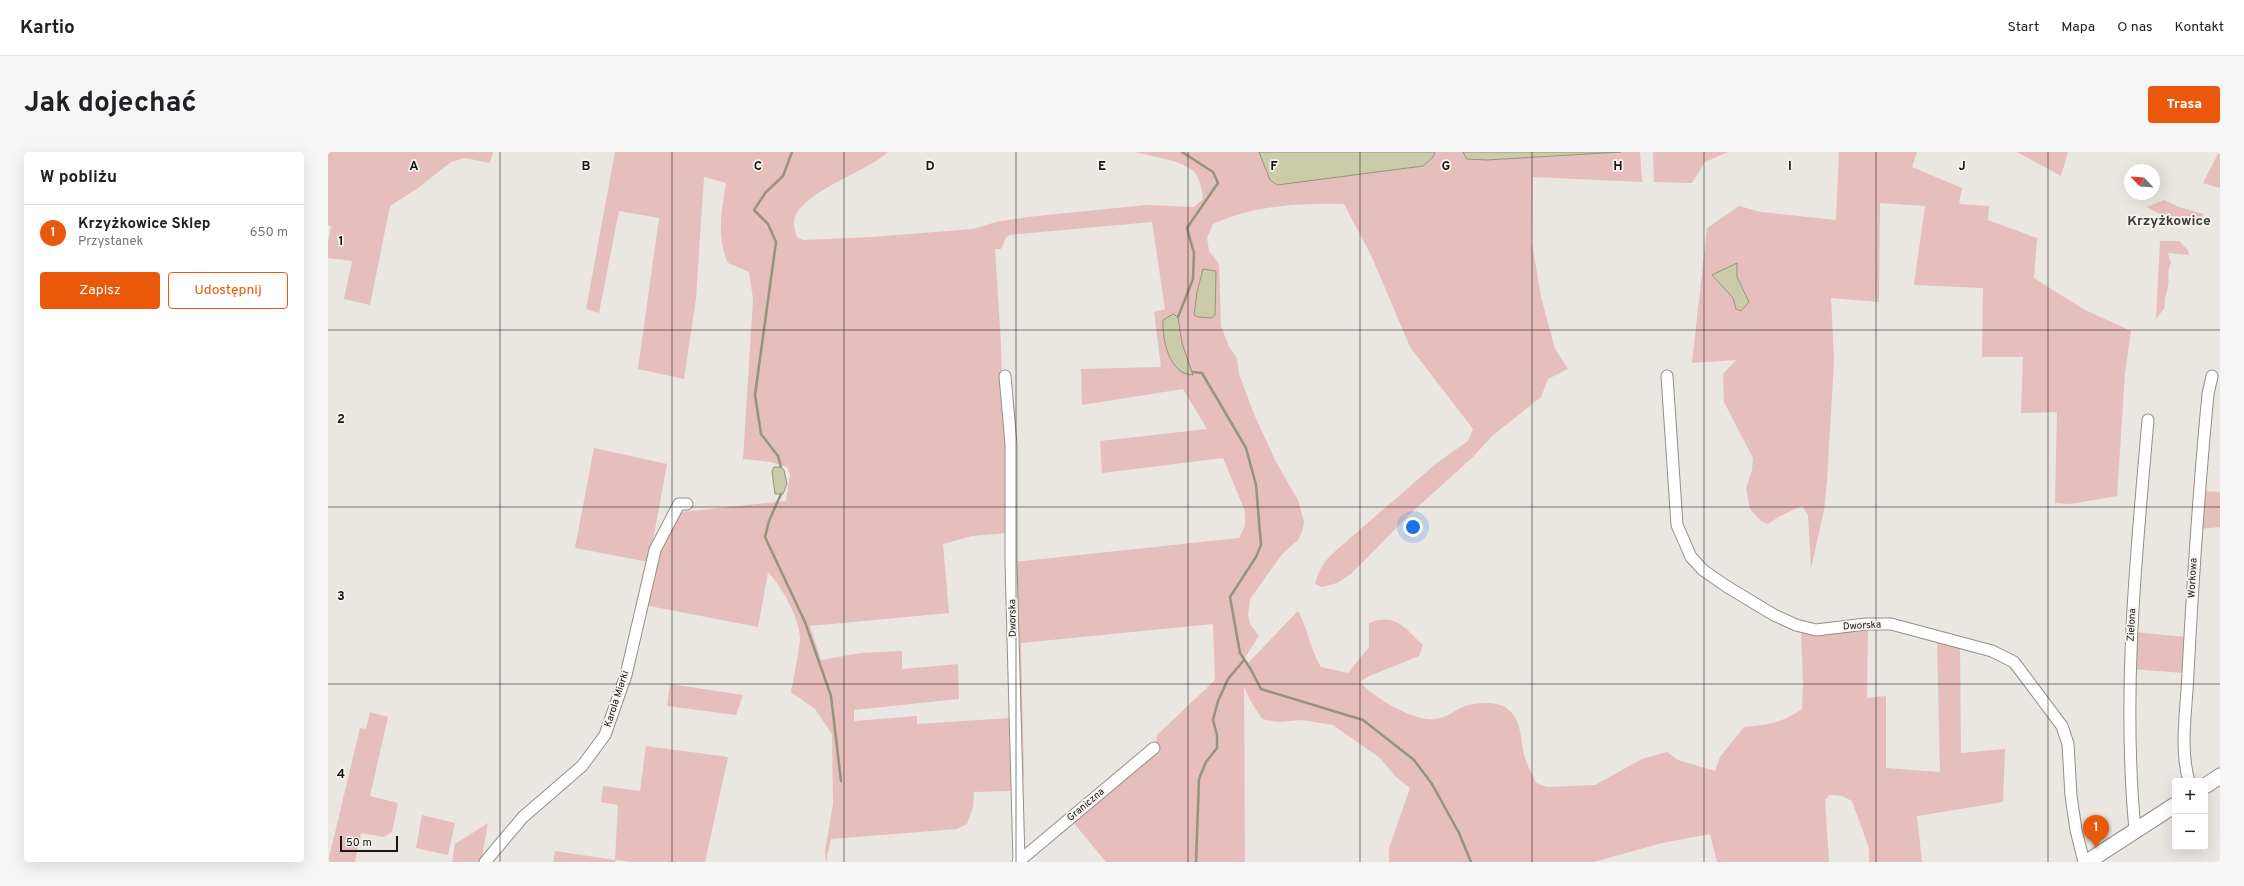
<!DOCTYPE html>
<html lang="pl">
<meta charset="utf-8">
<style>
body{margin:0;font-family:Overpass,sans-serif;background:#f6f6f6;color:#202124}
.controls{position:absolute;right:12px;bottom:12px;display:grid;overflow:hidden;border-radius:4px;box-shadow:0 4px 16px #0002}
.controls button{width:36px;height:36px;display:grid;place-items:center;padding:0;border:0;border-bottom:1px solid #e0e0e0;background:#fff;color:#202124;font:20px sans-serif}
.compass{position:absolute;left:1796px;top:12px;width:36px;height:36px;border-radius:50%;background:#fff;box-shadow:0 4px 16px #0002;rotate:295deg}
.scale{position:absolute;left:12px;bottom:10px;width:58px;box-sizing:border-box;padding-left:4px;border:2px solid #181715;border-top:0;font-size:11px;line-height:14px;white-space:nowrap;color:#181715;-webkit-text-stroke:3px #f7f3ef;paint-order:stroke}
.you{position:absolute;left:1085px;top:375px;width:14px;height:14px;margin:-10px;border:3px solid #fff;border-radius:50%;background:#1a73e8;box-shadow:0 0 0 6px #1a73e833}
.badge{display:grid;place-items:center;width:26px;height:26px;border-radius:50%;background:#ea580c;color:#fff;font-size:13px;font-weight:700}
.pin{position:absolute;translate:-50% -33px;filter:drop-shadow(0 1px 2px #0008)}
.pin::after{content:'';position:absolute;top:21px;width:14px;height:12px;background:inherit;clip-path:polygon(0 0,100% 0,50% 100%)}
.list{margin:0;padding:0;list-style:none}
h2{display:flex;justify-content:space-between;align-items:center;height:52px;margin:0;padding:0 16px;font-size:17px}
h2 small{font-size:13px;font-weight:400;color:#757577}
.list li{display:grid;grid-template-columns:26px 1fr auto;gap:12px;align-items:center;box-sizing:border-box;height:56px;padding:0 16px;border-top:1px solid #e0e0e0}
.list b{display:block;font-size:15px;white-space:nowrap}
.list p{margin:0;font-size:13px;white-space:nowrap;color:#757577}
.list em{font-size:13px;font-style:normal;color:#757577}
.actions{display:flex;gap:8px;padding:12px 16px}
.actions a{flex:1;padding:9px 0;border:1px solid #ea580c;border-radius:4px;text-align:center;font-size:14px;color:#ea580c}
.actions .main{background:#ea580c;color:#fff}
.map{position:relative;flex:none;width:1892px;height:710px;overflow:hidden;border-radius:4px}
header{display:flex;align-items:center;gap:24px;box-sizing:border-box;height:56px;padding:0 20px;background:#fff;border-bottom:1px solid #e0e0e0}
header strong{font-size:19px}
nav{display:flex;gap:22px;margin-inline-start:auto;font-size:14px}
.intro{display:flex;align-items:center;justify-content:space-between;box-sizing:border-box;height:96px;padding:0 24px}
h1{margin:0;font-size:28px}
.button{padding:10px 18px;border-radius:4px;background:#ea580c;color:#fff;font-size:14px;font-weight:700}
main{display:flex;gap:24px;padding:0 24px}
aside{flex:1;background:#fff;border-radius:4px;box-shadow:0 4px 16px #0002}
.map>svg:first-child{display:block}
</style>
<header>
<strong>Kartio</strong>
<nav><a>Start</a><a>Mapa</a><a>O nas</a><a>Kontakt</a></nav>
</header>
<div class="intro"><h1>Jak dojechać</h1><a class="button">Trasa</a></div>
<main>
<aside>
<h2>W pobliżu<small></small></h2>
<ul class="list">
<li><span class="badge">1</span><div><b>Krzyżkowice Sklep</b><p>Przystanek</p></div><em>650 m</em></li>
</ul>
<div class="actions"><a class="main">Zapisz</a><a>Udostępnij</a></div>
</aside>
<div class="map">
<svg width="1892" height="710" viewBox="0 0 1892 710">
<rect width="100%" height="100%" fill="#eae6e2"/>
<g fill="#e6bebb">
<path d="M0,0H165L162,11L137,6L123,10L90,36L62,54L42,153L16,147L24,109L0,106V90L3,74L0,73Z"/>
<path d="M287,0H560C540,20 463,43 466,73C466,77 468,81 469,85L475,88L544,85L645,77L668,70L700,65L818,53L866,55L875,47C874,38 872,24 864,18C852,8 822,4 806,0H931L942,28L1105,5L1107,0H1312L1314,30L1205,25L1204,91L1213,145L1227,197L1240,217L1220,227L1213,245L1164,284L1145,305L1084,360L1023,422L1009,431L994,435L987,432C990,420 995,411 1004,402L1110,310L1140,289L1145,277L1082,195L1043,103L1016,52C973,51 925,53 885,72L879,86L881,99L891,112L893,174L901,195L909,206L911,222L926,262L948,310L970,348L976,370L974,380L970,388L955,401L922,447L920,462L922,472L931,484L916,507L920,511L970,459C980,477 982,497 993,515L1020,521L1041,495V471C1067,460 1077,476 1095,493L1091,504L1039,525L1032,530C1045,545 1086,570 1107,567C1119,566 1127,558 1137,554C1150,550 1173,548 1183,560C1195,573 1192,590 1197,606C1199,614 1205,623 1208,631L1219,635L1267,633L1314,607L1339,600L1350,608L1387,619L1392,605L1416,575C1440,573 1454,571 1474,557L1475,528L1473,481L1489,482L1540,475L1539,546L1558,544V616L1612,620L1609,488L1632,493L1633,601L1677,597L1675,650L1589,664L1594,710H1541V696L1524,649L1514,644L1502,643L1497,648L1501,710H1389L1382,682L1334,691L1266,710H1061V696L1082,636L1068,625L1052,606L1005,573L974,568L949,570L934,567L922,548L916,534L917,710H778L745,670L826,603L829,583L887,528L885,472L693,491L696,625L691,626L686,410L911,386L917,374V359L895,306L774,321L772,289L879,277L855,237L754,253L753,217L833,215L826,160L837,157L824,70L681,83L678,85L673,97H667L673,192L674,244L679,280L680,381L644,384L615,392L621,461L482,474L493,508L533,501L574,499V517L630,512L631,547L526,558V569L589,564V572L681,566L683,639L646,640L645,655L639,672L629,677L503,687L498,710L497,699L505,652L504,582L487,557L463,540C466,523 470,506 472,488C473,469 453,433 440,420L430,475L316,453L330,395L353,360L458,349L462,323L459,315L443,310L415,307L425,147L421,120L400,111C388,86 394,57 398,31L376,25L368,146L356,227L310,217L331,66L291,59L271,161L258,157Z"/>
<path d="M1325,0H1400L1377,10L1364,31L1326,30Z"/>
<path d="M1511,0H1589L1584,15L1634,36L1631,52L1661,54L1660,68L1709,86L1706,126L1755,157L1803,179L1797,221L1789,344L1742,352L1727,351L1729,260L1693,261L1695,205H1654L1655,136L1586,133L1597,54L1552,51L1551,150L1503,146L1506,208L1499,329L1496,358L1483,417L1480,363L1474,354L1452,364L1440,372L1433,369L1422,357L1418,337L1424,318L1425,306L1396,250L1395,222L1408,208L1364,211L1379,76L1411,54L1433,60L1508,68Z"/>
<path d="M1689,0H1740L1733,24Z"/>
<path d="M1891,0H1892V36L1875,31Z"/>
<path d="M1836,48L1851,55L1876,62L1871,70L1853,65L1834,63L1819,55Z"/>
<path d="M1832,89H1851L1860,98L1861,103L1840,101L1843,111C1838,122 1842,123 1840,133C1839,142 1836,144 1837,155L1828,167Z"/>
<path d="M266,296L339,312L321,410L247,396Z"/>
<path d="M1874,339L1892,340V375L1871,377Z"/>
<path d="M1806,480L1858,485L1855,521L1804,517Z"/>
<path d="M342,532L415,543L408,563L339,554Z"/>
<path d="M42,560L60,565L42,644L70,651L64,680L56,685L33,681L27,710H0L32,576L38,577Z"/>
<path d="M318,594L400,605L377,710H304L288,708L287,710H225L227,699L287,708L290,653L273,650L275,634L312,639Z"/>
<path d="M94,663L127,671L120,703L88,696Z"/>
<path d="M160,671L153,710H124L127,692Z"/>
</g>
<g fill="#cacba8" stroke="#95957c">
<path d="M931,0H1107L1105,5L1095,14L949,33L942,28Z"/>
<path d="M1135,0H1293L1159,8L1139,7Z"/>
<path d="M1409,111V125L1421,150L1413,159L1408,157L1405,146L1384,123Z"/>
<path d="M875,117L888,119L887,163L884,166L870,165L866,163L869,140Z"/>
<path d="M845,162L850,165L854,191L865,223C841,223 834,187 835,168Z"/>
<path d="M446,315H453L456,318L459,332L455,342H447L444,319Z"/>
</g>
<g fill="none" stroke-linecap="round" stroke-linejoin="round">
<g stroke="#95957c" stroke-width="2.5">
<path d="M850,165L865,127L866,101L859,76L890,31L885,20L854,0"/>
<path d="M865,220L874,221L918,296L928,333L933,393L928,405L902,445L912,501L922,516L933,537L1035,568L1086,608L1104,632L1131,681L1143,710"/>
<path d="M453,315L450,304L433,282L427,243L448,90L440,72L426,58L438,40L455,24L464,0"/>
<path d="M453,342L441,369L437,385L477,470L503,544L513,629"/>
<path d="M868,710L871,627L878,610L889,596V583L885,568L890,549L900,527L916,508"/>
</g>
<defs>
<g id="minor">
<path d="M677,224L683,292V411L691,709"/>
<path d="M1339,224L1349,373L1363,405L1375,418L1398,434L1446,463L1468,473L1488,478L1538,472H1563L1664,499L1686,510L1734,574L1740,592L1743,644L1748,678L1756,710"/>
<path d="M1861,629C1851,595 1859,555 1860,520C1865,427 1871,335 1880,242L1884,224"/>
<path d="M1807,678C1794,541 1808,405 1820,268"/>
<path d="M157,710L195,665L254,614L277,583L298,523L327,398L351,352H359"/>
<path d="M690,710L826,596"/>
</g>
<g id="major">
<path d="M1877,634L1892,624"/>
<path d="M1759,710L1847,653"/>
</g>
</defs>
<use href="#minor" stroke="#938f8b" stroke-width="13"/>
<use href="#major" stroke="#938f8b" stroke-width="17"/>
<use href="#minor" stroke="#fff" stroke-width="11"/>
<use href="#major" stroke="#fff" stroke-width="15"/>
</g>
<path fill="none" stroke="#181715" stroke-width="1" stroke-opacity="0.55" d="M172,0V710M344,0V710M516,0V710M688,0V710M860,0V710M1032,0V710M1204,0V710M1376,0V710M1548,0V710M1720,0V710M0,178H1892M0,355H1892M0,532H1892"/>
<g text-anchor="middle" dominant-baseline="central" stroke-width="3.5" stroke-linejoin="round" paint-order="stroke">
<g font-size="10" fill="#181715" stroke="#f7f3ef">
<text transform="translate(1865 426) rotate(-87)">Workowa</text>
<text transform="translate(685 466) rotate(-91)">Dworska</text>
<text transform="translate(1804 473) rotate(-87)">Zielona</text>
<text transform="translate(1534 474) rotate(-3)">Dworska</text>
<text transform="translate(289 547) rotate(-72)">Karola Miarki</text>
<text transform="translate(758 653) rotate(-40)">Graniczna</text>
</g>
<g font-size="14" font-weight="bold" fill="#3e3b38" stroke="#f7f3ef">
<text x="1841" y="69">Krzyżkowice</text>
</g>
</g>
<g font-size="13" text-anchor="middle" font-weight="bold" fill="#181715" stroke="#f7f3ef" stroke-width="3.5" stroke-linejoin="round" paint-order="stroke">
<text x="86" y="18">A</text>
<text x="258" y="18">B</text>
<text x="430" y="18">C</text>
<text x="602" y="18">D</text>
<text x="774" y="18">E</text>
<text x="946" y="18">F</text>
<text x="1118" y="18">G</text>
<text x="1290" y="18">H</text>
<text x="1462" y="18">I</text>
<text x="1634" y="18">J</text>
<text x="13" y="93">1</text>
<text x="13" y="271">2</text>
<text x="13" y="448">3</text>
<text x="13" y="626">4</text>
</g>
</svg>
<div class="controls">
<button>+</button>
<button>−</button>
</div>
<svg class="compass" viewBox="-18 -18 36 36"><path d="M0-13l5 13h-10z" fill="#e53935"/><path d="M0 13l5-13h-10z" fill="#757577"/></svg>
<div class="scale">50 m</div>
<div class="you"></div>
<div class="pin badge" style="left:1768px;top:696px">1</div>
</div>
</main>
